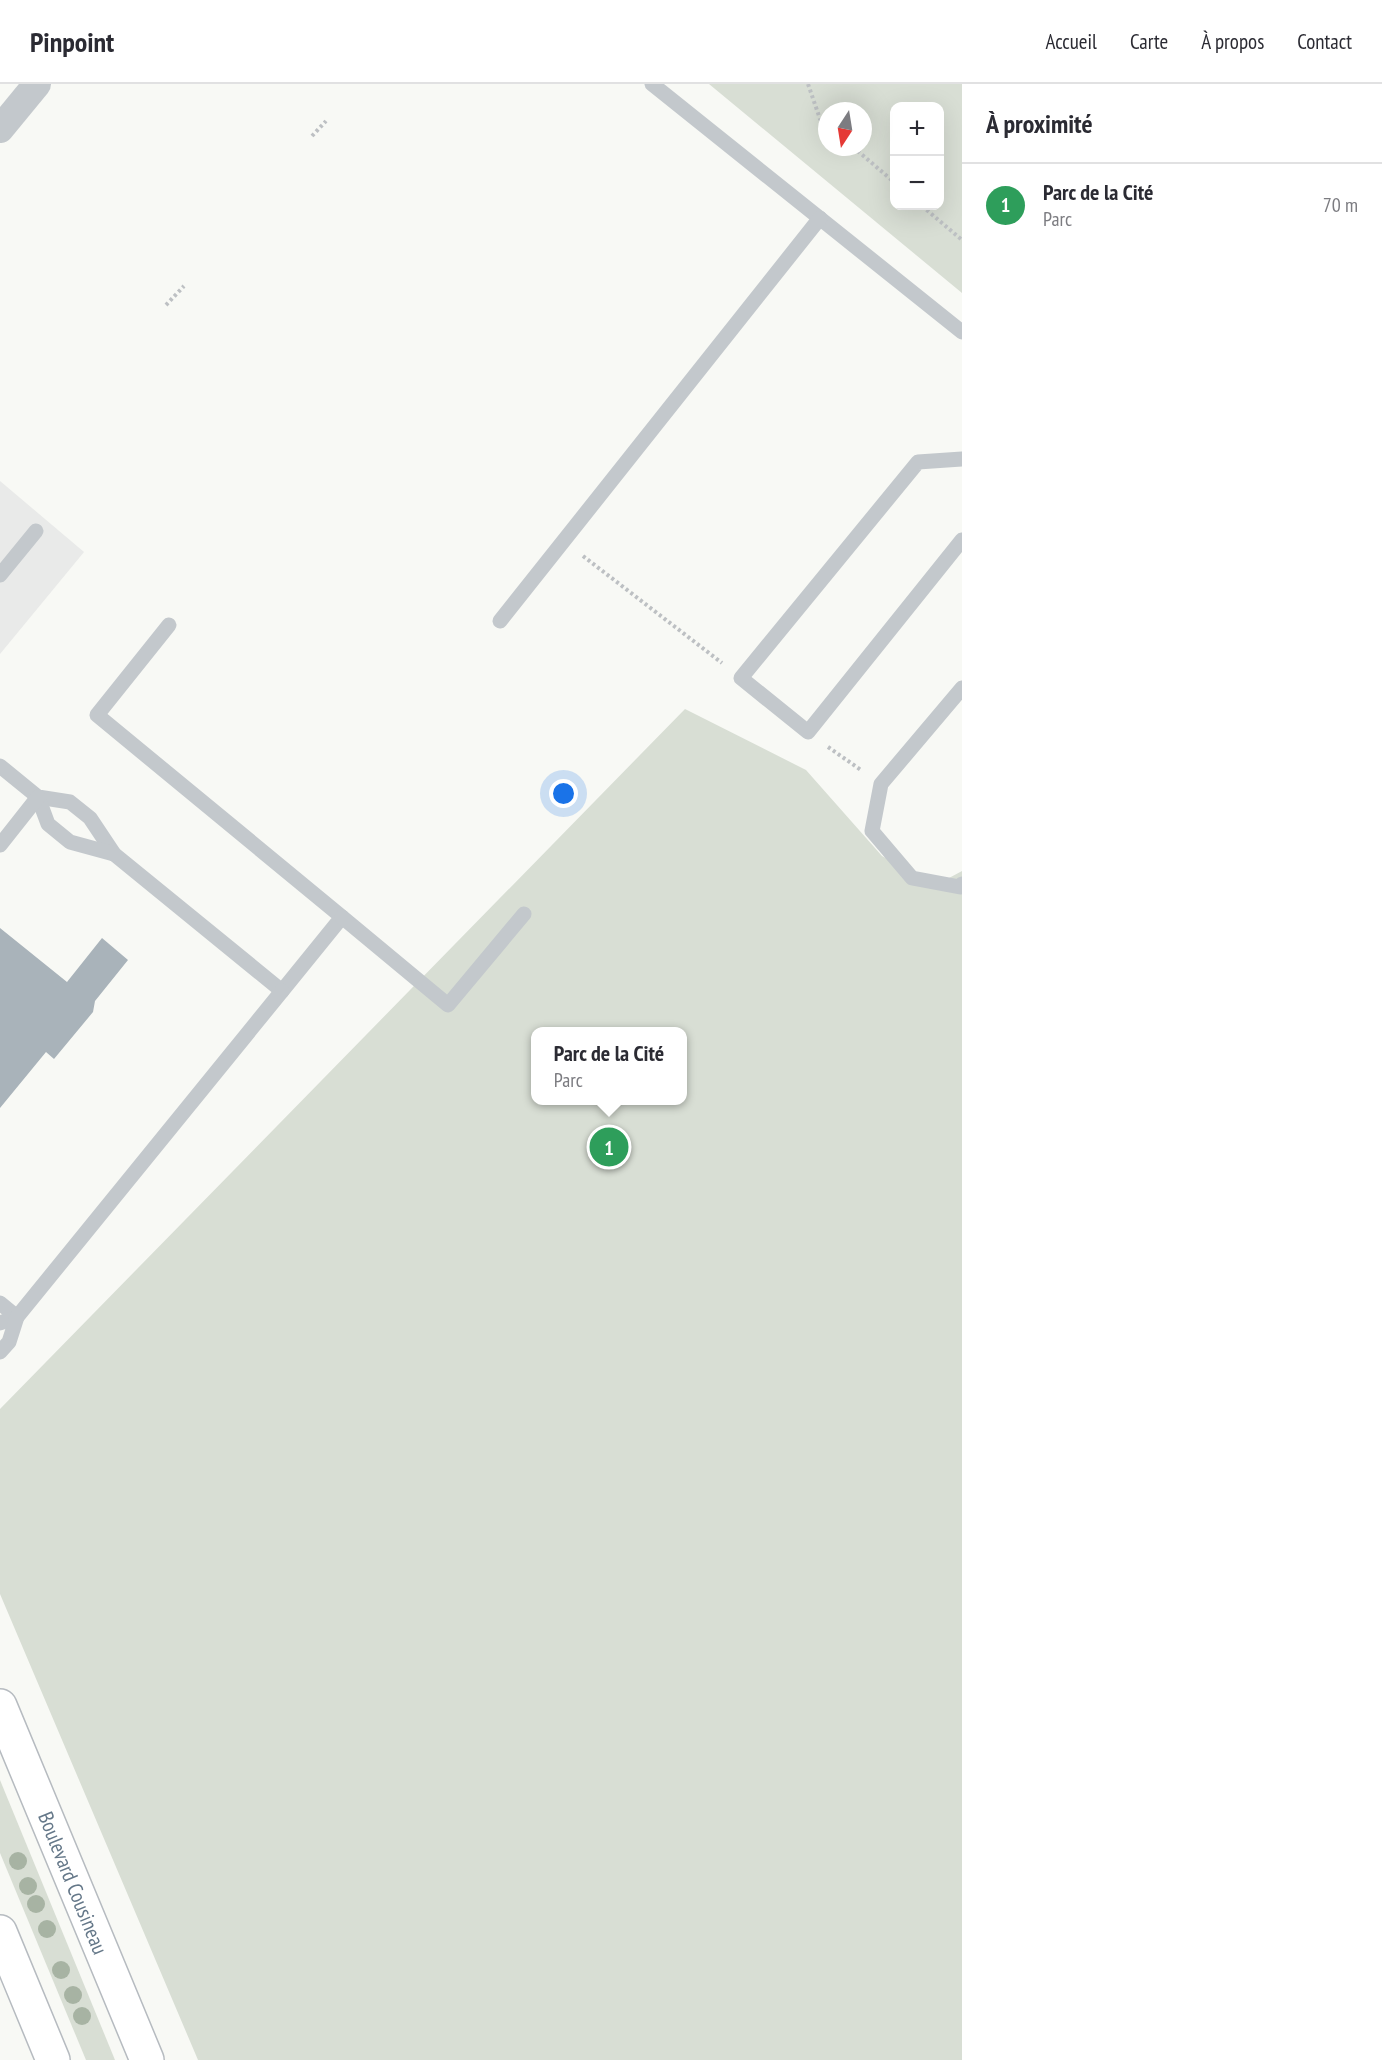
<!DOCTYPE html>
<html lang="fr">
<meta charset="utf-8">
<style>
body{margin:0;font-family:"PT Sans Narrow",sans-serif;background:#f7f7f7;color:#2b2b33}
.controls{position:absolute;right:18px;top:18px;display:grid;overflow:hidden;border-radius:12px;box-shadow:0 6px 24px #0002}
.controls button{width:54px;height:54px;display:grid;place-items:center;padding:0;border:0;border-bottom:2px solid #e1e1e2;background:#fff;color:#2b2b33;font:30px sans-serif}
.compass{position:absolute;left:818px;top:18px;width:54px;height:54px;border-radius:50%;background:#fff;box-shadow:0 6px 24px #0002;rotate:192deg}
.you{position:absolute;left:564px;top:710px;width:21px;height:21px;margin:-15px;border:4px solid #fff;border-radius:50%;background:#1a73e8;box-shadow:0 0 0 9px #1a73e833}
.badge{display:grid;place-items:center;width:39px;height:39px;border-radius:50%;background:#111827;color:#fff;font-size:20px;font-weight:700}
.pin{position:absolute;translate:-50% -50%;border:3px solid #fff;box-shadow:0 2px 6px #0006}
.popup{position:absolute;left:531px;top:943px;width:156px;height:78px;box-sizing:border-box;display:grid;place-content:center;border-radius:12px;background:#fff;filter:drop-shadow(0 2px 4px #0005);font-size:20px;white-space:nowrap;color:#7c7c81}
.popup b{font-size:22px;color:#2b2b33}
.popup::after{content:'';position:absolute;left:50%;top:100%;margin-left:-12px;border:12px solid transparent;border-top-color:#fff}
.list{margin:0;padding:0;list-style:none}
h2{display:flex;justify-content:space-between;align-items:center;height:78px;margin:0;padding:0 24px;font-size:26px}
h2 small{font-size:20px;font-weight:400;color:#7c7c81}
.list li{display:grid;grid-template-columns:39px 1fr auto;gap:18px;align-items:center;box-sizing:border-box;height:84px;padding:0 24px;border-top:2px solid #e1e1e2}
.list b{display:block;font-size:22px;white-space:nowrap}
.list p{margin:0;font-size:20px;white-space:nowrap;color:#7c7c81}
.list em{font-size:20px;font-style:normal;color:#7c7c81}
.map{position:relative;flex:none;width:962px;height:1976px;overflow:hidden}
header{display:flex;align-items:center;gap:36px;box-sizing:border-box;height:84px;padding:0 30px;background:#fff;border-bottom:2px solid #e1e1e2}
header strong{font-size:28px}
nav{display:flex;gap:33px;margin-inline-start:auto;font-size:21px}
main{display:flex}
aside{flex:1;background:#fff}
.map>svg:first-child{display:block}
</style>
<header>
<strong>Pinpoint</strong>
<nav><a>Accueil</a><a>Carte</a><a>À propos</a><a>Contact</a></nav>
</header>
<main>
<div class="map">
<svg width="962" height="1976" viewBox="0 0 962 1976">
<rect width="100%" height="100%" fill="#f8f9f5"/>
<path fill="#e9eae9" d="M0,397L84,468L0,570Z"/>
<g fill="#d8ded4" fill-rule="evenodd">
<path d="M709,0H962V209ZM894,22H940V122H894ZM827,27H863V63H827Z"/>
<path d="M685,625L806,686L882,772L936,801L962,787V1976H198L0,1510V1325ZM536,948H682V1016H536Z"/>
<path d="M0,1696L115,1976H86L0,1769Z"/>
</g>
<path fill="#a9b3ba" d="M0,844L67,898L102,854L128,876L95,917L93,928L54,975L46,968L0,1024Z"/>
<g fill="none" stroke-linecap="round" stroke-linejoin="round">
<defs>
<g id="primary">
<path d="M0,1622L147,1976"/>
<path d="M0,1848L53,1976"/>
</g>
</defs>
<use href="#primary" stroke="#b6bbc0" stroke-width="36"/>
<g stroke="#bdc0c3" stroke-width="4" stroke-dasharray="3 3" stroke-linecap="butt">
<path d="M808,0L820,35L827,41"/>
<path d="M312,52L326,37"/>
<path d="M853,63L894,98"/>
<path d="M922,122L962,156"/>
<path d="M166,221L184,202"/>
<path d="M583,472L722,579"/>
<path d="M828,663L861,686"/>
</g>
<g stroke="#c3c8cc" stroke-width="15">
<path d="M652,0L962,248"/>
<path d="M962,375L918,378L741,594L808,648L962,456"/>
<path d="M0,491L36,447"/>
<path d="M500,537L820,134"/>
<path d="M962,604L881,700L872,747L912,794L960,803L962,800"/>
<path d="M0,682L38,713L70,718L90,734L114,770L282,907L342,833L97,631L169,541"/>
<path d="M38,713L48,740L70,758L114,770"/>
<path d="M0,761L38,713"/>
<path d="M342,833L448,921L524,830"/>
<path d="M0,1219L17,1233"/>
<path d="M0,1239L17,1233"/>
<path d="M0,1268L9,1258L17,1233L282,907"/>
</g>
<path stroke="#c3c8cc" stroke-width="28" d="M0,45L37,0"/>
<use href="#primary" stroke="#fff" stroke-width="33"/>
</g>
<g fill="#a7b3a3">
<circle cx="18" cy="1777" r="9"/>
<circle cx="28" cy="1802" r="9"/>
<circle cx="36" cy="1820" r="9"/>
<circle cx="47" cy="1845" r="9"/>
<circle cx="61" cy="1886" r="9"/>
<circle cx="73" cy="1911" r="9"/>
<circle cx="82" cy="1932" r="9"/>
</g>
<g text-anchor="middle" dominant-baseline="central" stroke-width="6" stroke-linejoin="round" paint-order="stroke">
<g font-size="21" fill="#657889" stroke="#fff">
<text transform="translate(73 1799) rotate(68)">Boulevard Cousineau</text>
</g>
</g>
</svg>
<div class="controls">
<button>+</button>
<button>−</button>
</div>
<svg class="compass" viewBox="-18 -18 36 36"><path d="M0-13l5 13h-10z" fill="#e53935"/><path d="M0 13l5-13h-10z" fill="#7c7c81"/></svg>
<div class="you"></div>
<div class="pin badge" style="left:609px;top:1063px;background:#2e9e5b">1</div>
<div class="popup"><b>Parc de la Cité</b>Parc</div>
</div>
<aside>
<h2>À proximité<small></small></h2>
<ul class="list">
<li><span class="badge" style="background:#2e9e5b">1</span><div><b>Parc de la Cité</b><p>Parc</p></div><em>70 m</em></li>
</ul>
</aside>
</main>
